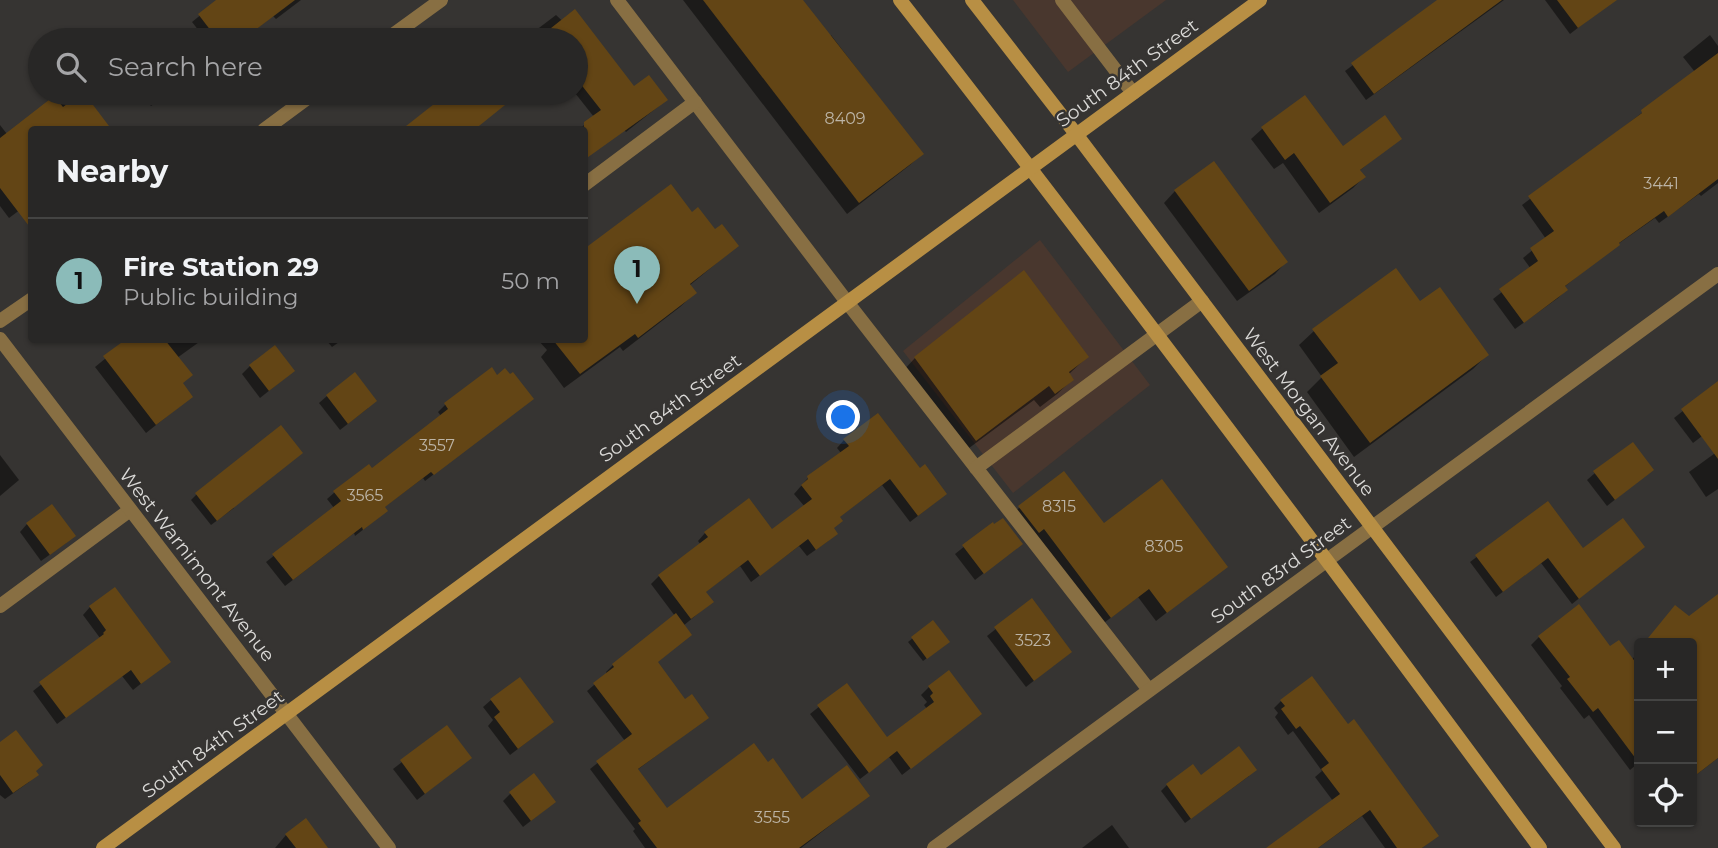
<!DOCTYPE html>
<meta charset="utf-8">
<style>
body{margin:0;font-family:Montserrat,sans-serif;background:#343332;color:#f1f3f6}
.controls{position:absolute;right:21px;bottom:21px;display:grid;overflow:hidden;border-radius:7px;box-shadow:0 2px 5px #0004}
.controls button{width:63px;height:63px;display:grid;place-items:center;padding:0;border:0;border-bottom:2px solid #444443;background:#282726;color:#f1f3f6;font:35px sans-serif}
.you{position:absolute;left:844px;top:418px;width:24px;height:24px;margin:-18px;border:5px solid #fff;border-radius:50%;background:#1a73e8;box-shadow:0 0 0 10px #1a73e833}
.badge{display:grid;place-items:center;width:46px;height:46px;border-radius:50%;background:#8bbbb9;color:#111;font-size:23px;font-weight:700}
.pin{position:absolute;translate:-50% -58px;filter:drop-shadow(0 2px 4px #0008)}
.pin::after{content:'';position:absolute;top:37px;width:24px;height:21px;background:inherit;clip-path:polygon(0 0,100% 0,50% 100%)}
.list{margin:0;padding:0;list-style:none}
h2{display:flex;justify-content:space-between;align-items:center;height:91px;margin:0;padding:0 28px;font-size:30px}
h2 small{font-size:23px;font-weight:400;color:#a5a5a7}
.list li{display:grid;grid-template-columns:46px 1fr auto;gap:21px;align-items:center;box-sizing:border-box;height:126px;padding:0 28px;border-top:2px solid #444443}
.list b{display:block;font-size:26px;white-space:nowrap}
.list p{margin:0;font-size:23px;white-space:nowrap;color:#a5a5a7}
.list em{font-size:23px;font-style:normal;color:#a5a5a7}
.icon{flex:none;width:38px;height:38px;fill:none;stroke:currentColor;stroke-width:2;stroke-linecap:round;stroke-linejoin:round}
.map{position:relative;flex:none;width:1718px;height:848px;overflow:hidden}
.search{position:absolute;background:#282726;box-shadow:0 2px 5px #0004;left:28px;top:28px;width:560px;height:77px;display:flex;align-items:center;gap:18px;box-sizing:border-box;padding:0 24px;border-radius:38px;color:#a5a5a7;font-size:26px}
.panel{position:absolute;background:#282726;box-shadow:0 2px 5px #0004;left:28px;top:126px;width:560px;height:217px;border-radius:7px}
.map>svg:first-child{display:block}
</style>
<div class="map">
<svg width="1718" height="848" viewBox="0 0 1718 848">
<rect width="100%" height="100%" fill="#363432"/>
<g fill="#49372e">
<path d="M1013,0H1166L1068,72Z"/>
<path d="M1040,240L1150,385L1013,493L903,351Z"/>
</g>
<g fill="#0007">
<path d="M219,0H301L276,19L273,16L242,40H206L192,22Z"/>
<path d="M683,0H800L829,37L831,35L922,154L910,165L847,214Z"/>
<path d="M1439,0H1504L1366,100L1345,71Z"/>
<path d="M1545,0H1599L1601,10L1570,34Z"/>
<path d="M556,15L634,88L659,106L626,132L624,130H578L594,117L575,93L576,40H523Z"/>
<path d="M91,29L100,40H77Z"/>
<path d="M1710,35L1718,46V183L1701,196L1699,194L1659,223L1655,218L1618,244L1564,287L1566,290L1558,298L1515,329L1493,299L1531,269L1523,258L1546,239L1522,205L1695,72L1683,57Z"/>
<path d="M62,93H82L110,130H32V201L9,218L0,206V125L7,134Z"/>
<path d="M141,93H169L151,106Z"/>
<path d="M1305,97L1343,149L1400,138L1359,171L1364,177L1353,188L1319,213L1283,163L1274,169L1251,139L1262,129Z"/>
<path d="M1175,191L1286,262L1275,274L1237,301L1164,203Z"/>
<path d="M692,215L737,246L689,286L695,293L680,307L623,351L620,347L564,388L541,357L547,350L538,340H584Z"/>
<path d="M1420,304L1487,355L1473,369L1354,457L1307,392L1322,377L1299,345L1314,331Z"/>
<path d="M128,340H202L177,358L181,384L180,406L146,433L95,367Z"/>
<path d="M326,340H342L332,347Z"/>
<path d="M1087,357L1068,375L1072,380L1057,394L1040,407L1034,400L961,454L901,373L915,358Z"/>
<path d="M250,366L285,378L260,398L242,374Z"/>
<path d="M491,370L497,377L532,399L425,481L423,478L383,508L378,518L355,536L354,533L285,586L266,562L334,508L327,499L335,492L372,470L441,416L438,412L445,405Z"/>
<path d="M1717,384L1718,424L1693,443L1674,418Z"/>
<path d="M327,396L368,408L340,430L319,403Z"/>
<path d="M844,440L937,501L910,522L882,485L838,518L828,541L807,556L799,546L751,582L740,566L704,593L712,602L683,626L690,635L656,663L685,701L707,718L637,770L667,810L868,796L801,848H645L633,831L635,829L590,769L625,741L587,691L607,674L606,672L613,665L675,616L651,584L659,576L701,545L698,541L705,533L772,531L805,507L794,494L808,478L841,453L837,448Z"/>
<path d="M1718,451V489L1706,497L1689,472Z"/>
<path d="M0,455L19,480L0,496Z"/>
<path d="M1652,470L1607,506L1587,480L1595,473Z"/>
<path d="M197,494L234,508L211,525L191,500Z"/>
<path d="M1547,504L1583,551L1636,553L1572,604L1541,563L1496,597L1470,562Z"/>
<path d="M1019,508L1103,526L1225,567L1156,621L1138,597L1100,626L1009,517Z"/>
<path d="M27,524L66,543L41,561L20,532Z"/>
<path d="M992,524L1021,544L975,580L955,554Z"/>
<path d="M1718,596V758L1692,778V643H1645L1667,616L1689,618Z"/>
<path d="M1031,601L1070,652L1026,687L987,636Z"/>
<path d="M90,607L168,662L133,690L122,676L57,724L33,691L100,638L83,615Z"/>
<path d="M933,622L945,645L923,661L908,642Z"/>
<path d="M1539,637L1610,648L1632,660L1639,650V769L1636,765L1630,770L1589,715L1584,719L1560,688L1562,686L1531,645Z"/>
<path d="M846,685L887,739L927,709L924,705L927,702L921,695L929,687L980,714L902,775L889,757L860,779L810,714Z"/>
<path d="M491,700L544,729L510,755L488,726L493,720L483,707Z"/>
<path d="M1281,701L1437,836L1422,848H1385L1362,816L1318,848H1313L1333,801L1315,777L1322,771L1293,731L1288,735L1275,717L1278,713L1274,708Z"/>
<path d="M447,727L470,758L417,800L393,769Z"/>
<path d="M0,744L34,772L29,782L5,799L0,795Z"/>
<path d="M1249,776L1185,823L1161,791L1167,785L1200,778Z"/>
<path d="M511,793L546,809L523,827L503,801Z"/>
<path d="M1112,825L1129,848H1082Z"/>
<path d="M286,835L326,848H275Z"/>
</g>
<g fill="#634515">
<path d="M216,0H295L242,40H218L198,14Z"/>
<path d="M703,0H803L924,154L859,203Z"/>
<path d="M1437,0H1502L1374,94L1351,63Z"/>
<path d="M1557,0H1617L1578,28Z"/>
<path d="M575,9L634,86L649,75L668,100L584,160V122L601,110L576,78V40H536Z"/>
<path d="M1718,53V179L1668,217L1664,211L1619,243L1620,245L1565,286L1568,290L1524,323L1499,289L1538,261L1530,248L1554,231L1528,196L1642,113L1641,110Z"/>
<path d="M82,93H84L112,130H32V230L0,188V138L54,96L63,107Z"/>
<path d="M448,93H520L474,130H401Z"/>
<path d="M1305,95L1343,146L1385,115L1402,139L1360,170L1366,177L1330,203L1294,153L1285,160L1261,127Z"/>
<path d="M1214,161L1288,262L1249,291L1174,190Z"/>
<path d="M671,184L692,212L698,207L715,229L722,224L739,246L690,284L697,293L638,338L635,334L580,374L553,340H584V249Z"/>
<path d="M1396,268L1420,301L1440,287L1489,355L1370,443L1320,376L1338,363L1312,329Z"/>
<path d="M1024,270L1089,357L1069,372L1074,380L1055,394L1049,386L976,441L914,357Z"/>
<path d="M125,340H165L193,375L183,383L193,397L156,425L103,356Z"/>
<path d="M275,345L295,371L269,391L249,365Z"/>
<path d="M492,367L497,375L505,368L510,374L513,372L534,399L434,475L431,472L385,507L388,511L363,530L362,527L293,580L272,554L341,501L333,491L369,464L372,468L448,409L444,403Z"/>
<path d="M355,372L377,401L348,424L326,395Z"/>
<path d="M1718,381V459L1681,409Z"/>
<path d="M878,413L920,468L925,464L947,494L918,516L890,479L840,517L843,521L834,528L838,534L816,550L808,539L760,576L748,560L706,592L714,602L691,619L658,575L708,537L704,532L749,498L772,529L812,499L801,485L808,479L807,476L849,446L843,439Z"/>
<path d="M281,425L303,453L217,521L195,493Z"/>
<path d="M1633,442L1654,470L1615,500L1593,471Z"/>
<path d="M1064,471L1104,523L1162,479L1228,567L1167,613L1149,589L1111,618L1044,529L1039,533L1018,506Z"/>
<path d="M1548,501L1583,548L1623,518L1645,547L1579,599L1548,558L1503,592L1475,555Z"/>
<path d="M52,504L76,536L50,555L26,523Z"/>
<path d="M1003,518L1023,544L984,574L962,545L993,522L994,524Z"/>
<path d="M115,587L171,662L141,684L131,670L66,718L39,682L104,634L103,633L106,630L89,606Z"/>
<path d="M1718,594V758L1692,778V643H1644L1675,605L1689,616Z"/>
<path d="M1032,598L1072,652L1034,681L994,627Z"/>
<path d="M1579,604L1610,646L1619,640L1639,667V763L1598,708L1593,712L1567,679L1570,677L1538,636Z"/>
<path d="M676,613L692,635L658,662L685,699L692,694L709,718L638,769L667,808L754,743L768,762L773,758L802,799L847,765L870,796L799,848H657L638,823L641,821L596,761L632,734L593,683L614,667L612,664Z"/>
<path d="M933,620L950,642L927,659L911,637Z"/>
<path d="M949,670L982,714L911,769L897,751L869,773L817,705L847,683L887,737L934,702L930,696L933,693L928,686Z"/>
<path d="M1312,676L1348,724L1354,719L1439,836L1422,848H1397L1370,810L1318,848H1266L1340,794L1321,769L1329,763L1300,726L1296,729L1281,709L1285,706L1280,700Z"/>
<path d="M520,677L554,722L518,749L494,717L500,712L490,699Z"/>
<path d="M447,725L472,758L425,794L400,760Z"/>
<path d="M16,730L43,765L36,771L39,775L13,793L0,775V742Z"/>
<path d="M1239,746L1257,770L1191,819L1166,784L1193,764L1201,775Z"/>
<path d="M534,773L556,802L531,821L509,792Z"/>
<path d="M306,818L328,848H296L285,834Z"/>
</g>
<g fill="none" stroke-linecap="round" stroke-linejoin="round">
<g stroke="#886f43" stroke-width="14">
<path d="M617,0L847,302L1149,690"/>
<path d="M1062,0L1133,93"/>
<path d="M584,185L695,102"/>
<path d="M976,468L1202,301"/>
<path d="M0,606L130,510"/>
</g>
<g stroke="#886f43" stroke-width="14">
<path d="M386,40L441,0"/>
<path d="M264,130L314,93"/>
<path d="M0,321L32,299"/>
<path d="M0,339L389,848"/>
<path d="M934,848L1718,274"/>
</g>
<g stroke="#b88f44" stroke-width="14">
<path d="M900,0C1118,279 1330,563 1540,848"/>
<path d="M972,0L1076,134L1614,848"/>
<path d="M103,848L1260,0"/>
</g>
</g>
<g text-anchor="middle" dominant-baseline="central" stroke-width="5" stroke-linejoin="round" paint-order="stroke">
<g font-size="16" fill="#bcb4a6">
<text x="845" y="118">8409</text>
<text x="1661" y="183">3441</text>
<text x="437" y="445">3557</text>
<text x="365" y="495">3565</text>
<text x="1059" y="506">8315</text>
<text x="1164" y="546">8305</text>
<text x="1033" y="640">3523</text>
<text x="772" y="817">3555</text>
</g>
<g font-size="19" fill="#dad9d7" stroke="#363432">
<text transform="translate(1127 73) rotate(-36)">South 84th Street</text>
<text transform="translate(670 408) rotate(-36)">South 84th Street</text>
<text transform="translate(1309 412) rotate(53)">West Morgan Avenue</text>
<text transform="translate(197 565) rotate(52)">West Warnimont Avenue</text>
<text transform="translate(1281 570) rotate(-36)">South 83rd Street</text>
<text transform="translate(213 744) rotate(-36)">South 84th Street</text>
</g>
</g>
</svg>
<div class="controls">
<button>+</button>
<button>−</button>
<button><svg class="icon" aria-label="locate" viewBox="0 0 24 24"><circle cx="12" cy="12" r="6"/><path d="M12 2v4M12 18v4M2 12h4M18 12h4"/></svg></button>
</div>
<div class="you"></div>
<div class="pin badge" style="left:637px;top:304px">1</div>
<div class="search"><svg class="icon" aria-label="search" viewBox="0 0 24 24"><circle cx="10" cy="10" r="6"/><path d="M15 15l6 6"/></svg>Search here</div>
<section class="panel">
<h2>Nearby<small></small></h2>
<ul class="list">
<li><span class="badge">1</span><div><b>Fire Station 29</b><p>Public building</p></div><em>50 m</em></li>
</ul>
</section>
</div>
